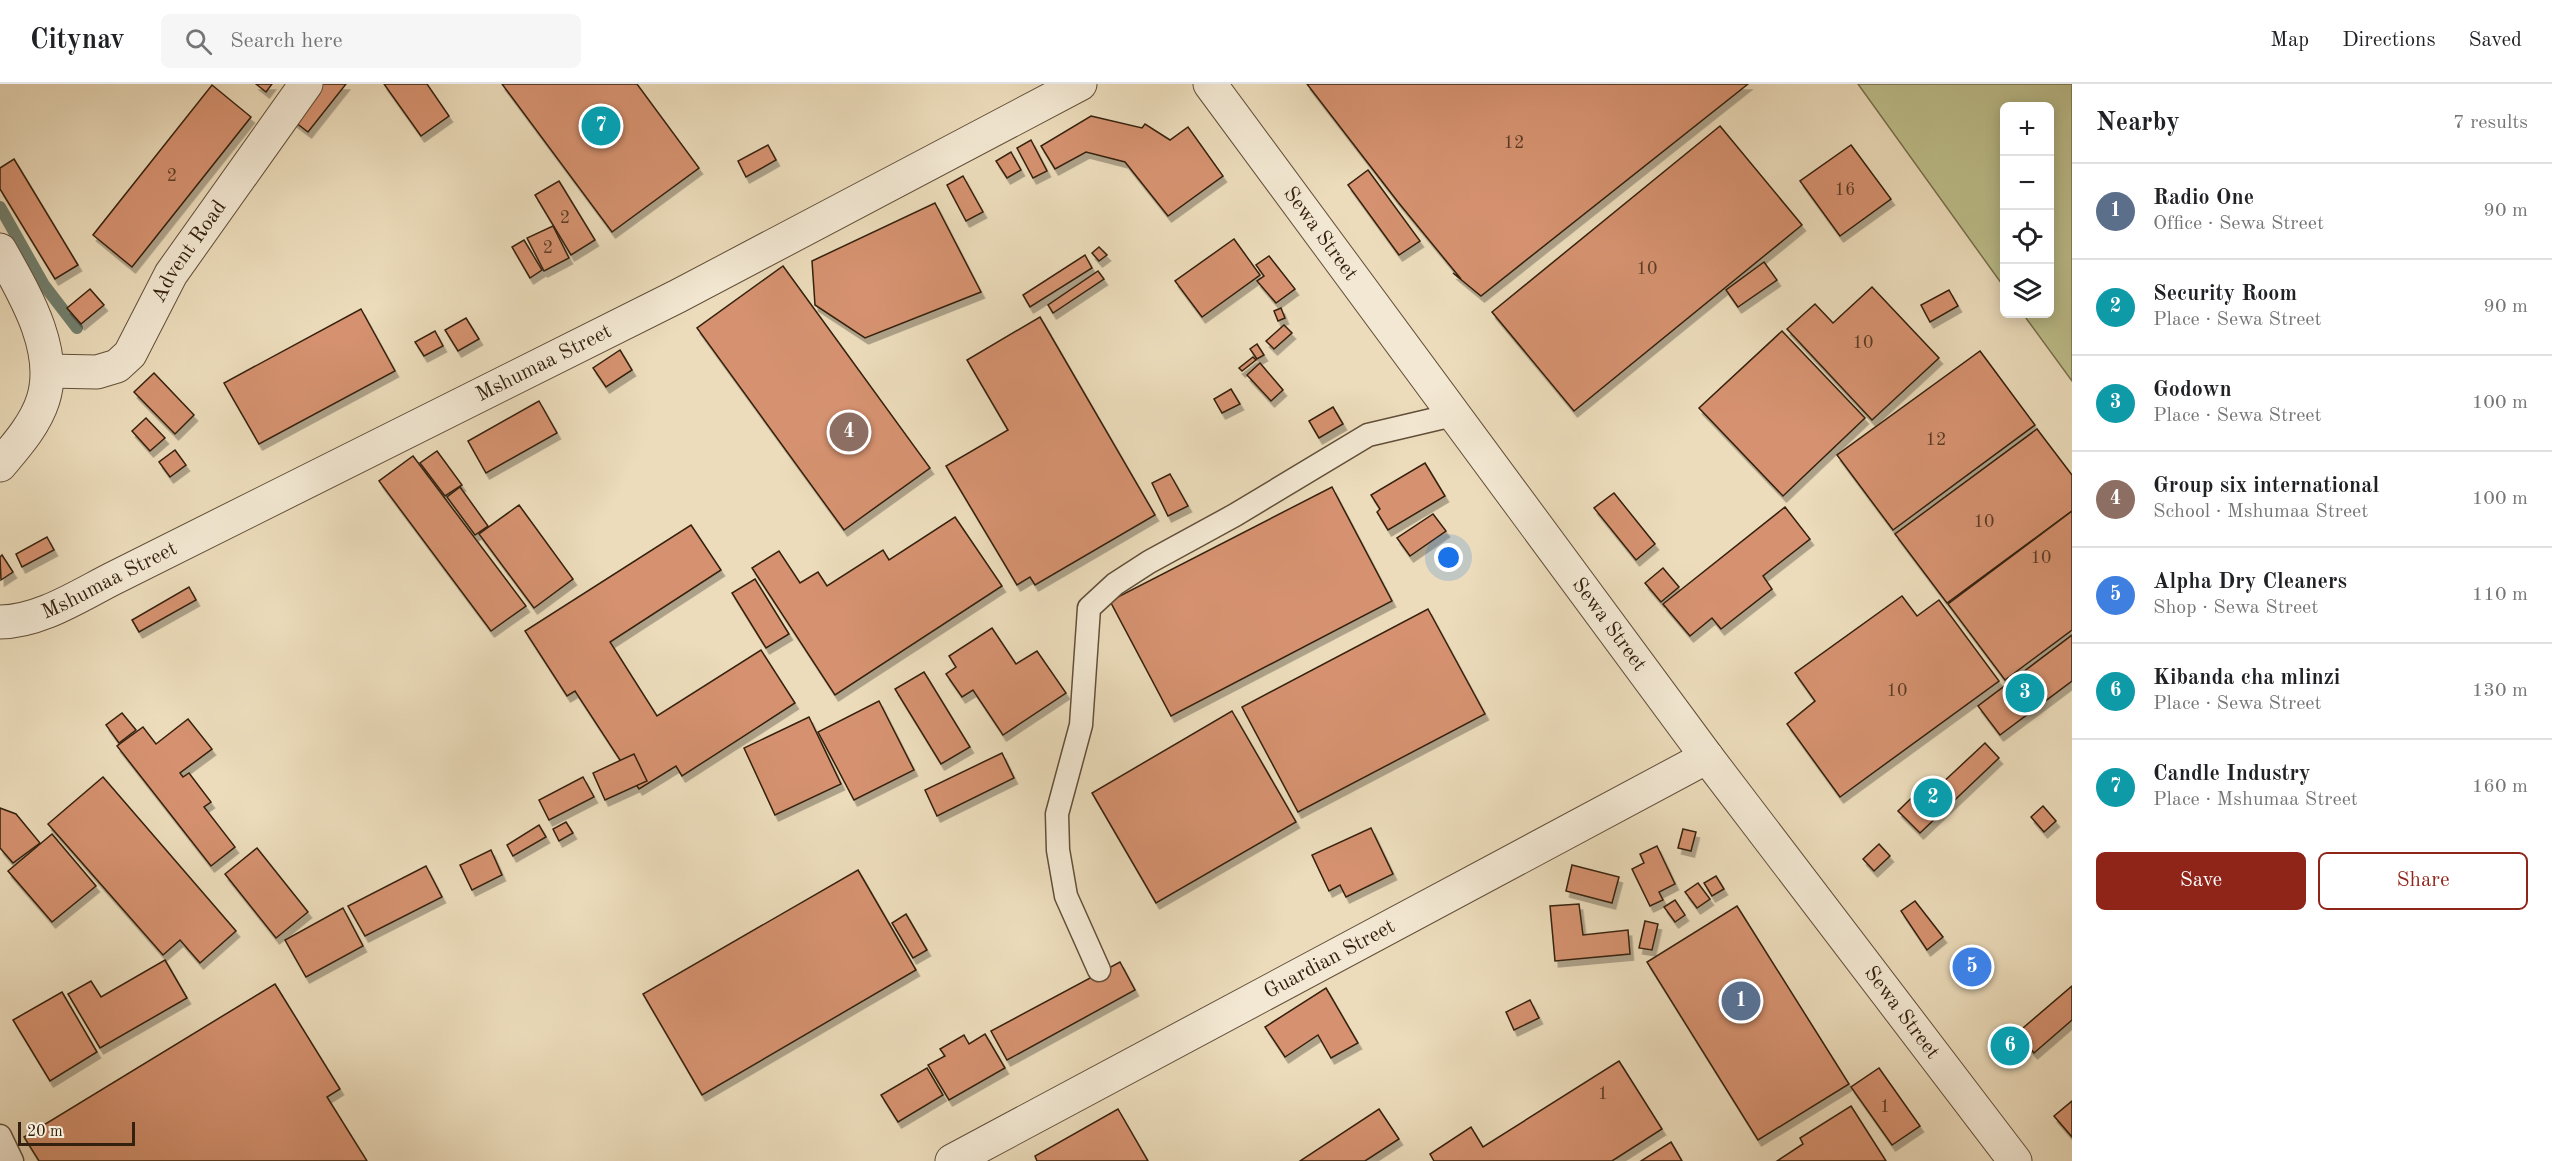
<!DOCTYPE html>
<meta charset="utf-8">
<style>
body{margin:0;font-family:"Old Standard TT",serif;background:#f6f6f6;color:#202124}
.controls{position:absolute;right:18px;top:18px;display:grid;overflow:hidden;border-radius:9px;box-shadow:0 3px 15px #0003}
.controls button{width:54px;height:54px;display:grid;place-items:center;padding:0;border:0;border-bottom:2px solid #e0e0e0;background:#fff;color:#202124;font:30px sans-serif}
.scale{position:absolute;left:18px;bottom:15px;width:117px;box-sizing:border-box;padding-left:6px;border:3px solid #34200e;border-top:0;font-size:16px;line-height:21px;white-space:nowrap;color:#34200e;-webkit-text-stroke:4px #f3e8d3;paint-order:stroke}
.you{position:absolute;left:1449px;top:474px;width:21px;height:21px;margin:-15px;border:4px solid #fff;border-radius:50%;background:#1a73e8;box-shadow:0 0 0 9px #1a73e833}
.badge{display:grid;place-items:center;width:39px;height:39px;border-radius:50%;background:#8f2418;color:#fff;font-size:20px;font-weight:700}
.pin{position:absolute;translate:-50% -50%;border:3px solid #fff;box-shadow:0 2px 6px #0006}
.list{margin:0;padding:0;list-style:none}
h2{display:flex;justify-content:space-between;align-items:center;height:78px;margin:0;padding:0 24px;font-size:26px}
h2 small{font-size:20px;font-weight:400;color:#757577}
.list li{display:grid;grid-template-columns:39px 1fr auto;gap:18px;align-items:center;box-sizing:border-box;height:96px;padding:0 24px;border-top:2px solid #e0e0e0}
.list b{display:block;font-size:22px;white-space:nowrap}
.list p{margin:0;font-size:20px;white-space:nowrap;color:#757577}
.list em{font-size:20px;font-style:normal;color:#757577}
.actions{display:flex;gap:12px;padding:18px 24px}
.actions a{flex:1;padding:14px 0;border:2px solid #8f2418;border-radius:9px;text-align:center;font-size:21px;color:#8f2418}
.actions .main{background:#8f2418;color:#fff}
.icon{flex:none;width:33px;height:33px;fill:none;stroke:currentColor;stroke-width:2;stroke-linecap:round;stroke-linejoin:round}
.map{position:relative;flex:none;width:2072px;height:1077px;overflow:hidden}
header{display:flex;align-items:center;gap:36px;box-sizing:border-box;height:84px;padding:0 30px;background:#fff;border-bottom:2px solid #e0e0e0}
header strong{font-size:28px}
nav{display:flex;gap:33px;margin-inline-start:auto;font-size:21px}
.search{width:420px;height:54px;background:#f6f6f6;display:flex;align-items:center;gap:15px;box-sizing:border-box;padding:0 21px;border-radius:9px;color:#757577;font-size:22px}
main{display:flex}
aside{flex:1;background:#fff}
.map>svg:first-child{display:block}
</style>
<header>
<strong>Citynav</strong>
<div class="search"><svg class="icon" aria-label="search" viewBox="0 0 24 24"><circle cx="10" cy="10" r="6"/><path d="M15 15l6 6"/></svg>Search here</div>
<nav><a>Map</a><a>Directions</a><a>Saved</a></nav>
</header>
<main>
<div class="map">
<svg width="2072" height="1077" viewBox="0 0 2072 1077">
<defs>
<filter id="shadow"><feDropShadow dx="3.5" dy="6" stdDeviation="0" flood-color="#0004"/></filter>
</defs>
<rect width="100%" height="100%" fill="#ecdcbb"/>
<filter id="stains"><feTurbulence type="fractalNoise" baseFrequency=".00333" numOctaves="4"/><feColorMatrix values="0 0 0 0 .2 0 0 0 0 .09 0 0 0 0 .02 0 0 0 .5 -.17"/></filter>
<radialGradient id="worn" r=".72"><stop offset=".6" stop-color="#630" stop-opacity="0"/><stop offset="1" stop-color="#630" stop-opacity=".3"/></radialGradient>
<path fill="#bdbf8c" stroke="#78704d" stroke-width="1.5" d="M1858,0H2072V297L2023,230H2050V22H2004V203Z"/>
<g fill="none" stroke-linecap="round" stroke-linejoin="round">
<path stroke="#717e6c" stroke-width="12" d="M0,123L44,201L77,244"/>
</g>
<g fill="#d6926f" stroke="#34200e" stroke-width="1.5" filter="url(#shadow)">
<path d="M256,0H272L266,8Z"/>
<path d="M319,0H346L308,48L291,35Z"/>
<path d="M384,0H427L449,32L421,52Z"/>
<path d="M502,0H637L699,84L612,148Z"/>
<path d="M1307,0H1748L1481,212L1453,189L1461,195L1398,118Z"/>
<path d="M212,1L251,33L132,183L93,151Z"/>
<path d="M1091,32L1142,44L1145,40L1170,56L1188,43L1223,92L1168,132L1125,78L1086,68L1055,85L1041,62Z"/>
<path d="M1720,42L1802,141L1574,327L1492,228Z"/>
<path d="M1031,56L1047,87L1033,94L1017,64Z"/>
<path d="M768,61L776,76L746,93L738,77Z"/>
<path d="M1851,61L1891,115L1840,152L1800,97Z"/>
<path d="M1011,68L1021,86L1007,94L996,77Z"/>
<path d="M14,75L78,181L55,195L0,105V84Z"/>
<path d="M1368,86L1420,157L1399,171L1348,101Z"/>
<path d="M963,92L983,128L966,137L947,101Z"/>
<path d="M559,97L595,156L571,171L535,111Z"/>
<path d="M935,119L981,208L865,254L815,221L812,177Z"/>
<path d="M553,142L569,174L544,187L527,154Z"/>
<path d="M1234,155L1260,191L1202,233L1175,197Z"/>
<path d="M524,156L542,186L530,194L512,163Z"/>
<path d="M1099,163L1107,171L1099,177L1092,169Z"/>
<path d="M1085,171L1092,184L1030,223L1023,211Z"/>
<path d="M1269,172L1295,205L1276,219L1257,197L1264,192L1256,181Z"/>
<path d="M1764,178L1777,196L1738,223L1726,206Z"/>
<path d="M783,182L930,384L844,446L697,244Z"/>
<path d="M1098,187L1104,195L1053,229L1048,221Z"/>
<path d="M1872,203L1939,274L1872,336L1787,245L1815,220L1833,239Z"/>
<path d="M90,205L104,221L81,240L67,224Z"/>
<path d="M1949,206L1958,222L1930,238L1921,221Z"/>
<path d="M1281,224L1285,234L1278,237L1274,227Z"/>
<path d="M361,225L395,287L259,360L224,299Z"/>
<path d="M1040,233L1155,431L1035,501L1030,493L1017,501L946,382L1008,346L967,276Z"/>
<path d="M466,234L479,255L458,267L445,246Z"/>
<path d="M1284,241L1292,249L1274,265L1266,257Z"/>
<path d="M435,247L443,262L424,272L415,258Z"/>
<path d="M1782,247L1865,334L1783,412L1699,324Z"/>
<path d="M1257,260L1264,271L1257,275L1250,265Z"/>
<path d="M620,266L632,286L606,303L593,284Z"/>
<path d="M1980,267L2035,341L1893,446L1837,371Z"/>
<path d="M1253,273L1256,276L1242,287L1239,284Z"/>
<path d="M1260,279L1283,306L1271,317L1247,291Z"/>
<path d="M154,289L194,331L175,350L134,308Z"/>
<path d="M1231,305L1240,320L1222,329L1214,315Z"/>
<path d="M539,317L557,349L486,389L468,357Z"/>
<path d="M1333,323L1343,340L1319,354L1309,337Z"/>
<path d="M146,334L165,354L150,367L132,347Z"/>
<path d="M2037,345L2072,391V427L1947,519L1895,450Z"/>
<path d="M175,366L186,381L170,393L159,378Z"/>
<path d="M437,367L462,401L445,412L420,379Z"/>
<path d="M413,372L526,522L491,547L379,397Z"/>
<path d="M1425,379L1445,412L1388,446L1377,428L1380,425L1371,411Z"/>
<path d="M1170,390L1188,422L1168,432L1152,399Z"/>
<path d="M460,403L488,442L475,451L447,413Z"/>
<path d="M1332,403L1392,517L1171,632L1110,517Z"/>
<path d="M1614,409L1655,460L1636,476L1594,424Z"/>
<path d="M519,421L573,495L534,524L479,450Z"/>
<path d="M1785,423L1810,455L1763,492L1772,505L1721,545L1712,534L1690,552L1663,520Z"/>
<path d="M2072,427V546L2005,596L1948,520Z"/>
<path d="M1433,430L1446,447L1410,472L1397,454Z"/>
<path d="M955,433L1002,502L835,611L752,484L779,467L800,499L818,488L827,502L883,466L889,476Z"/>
<path d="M691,441L721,486L610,558L657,632L761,566L795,619L682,692L676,682L639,705L575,607L567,612L525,547Z"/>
<path d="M47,453L54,466L22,483L16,470Z"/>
<path d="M2,471L13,488L1,496L0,473Z"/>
<path d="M1663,484L1679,503L1661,518L1645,499Z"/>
<path d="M755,495L789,550L766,564L732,509Z"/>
<path d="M189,503L196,516L139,548L132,536Z"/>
<path d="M1902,512L1917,532L1939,516L1999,597L1840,713L1787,640L1815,617L1795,589Z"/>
<path d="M1428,525L1485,630L1298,728L1242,623Z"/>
<path d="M992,544L1016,580L1037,567L1066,609L1003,651L973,606L962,613L946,590L956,583L949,572Z"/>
<path d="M2072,551V597L2000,651L1978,622Z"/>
<path d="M924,588L970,663L941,680L895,605Z"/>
<path d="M879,617L914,686L854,716L818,648Z"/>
<path d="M1232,627L1296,738L1156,819L1092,709Z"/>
<path d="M122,629L136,646L119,659L106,641Z"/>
<path d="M809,633L841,700L775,731L744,664Z"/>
<path d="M188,635L212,665L180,689L183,693L189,689L211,718L204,723L235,763L211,782L117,662L143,643L156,660Z"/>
<path d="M1985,659L1999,674L1920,749L1898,727L1932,694L1939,702Z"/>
<path d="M1002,669L1014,694L937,732L925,706Z"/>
<path d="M634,670L647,697L605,716L593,689Z"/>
<path d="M103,693L236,847L200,879L180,856L163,871L48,740Z"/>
<path d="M583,693L594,713L549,736L539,716Z"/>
<path d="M2043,722L2056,737L2044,748L2031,733Z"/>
<path d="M0,724L16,730L40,759L13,779L0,764Z"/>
<path d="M566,738L573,749L559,757L553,745Z"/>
<path d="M539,741L546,753L513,772L507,761Z"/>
<path d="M1371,744L1393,790L1346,813L1340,801L1329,807L1312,771Z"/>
<path d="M1683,745L1696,748L1691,767L1678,764Z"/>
<path d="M52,750L96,802L52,838L8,787Z"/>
<path d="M1879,760L1890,772L1874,787L1863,775Z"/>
<path d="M1657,762L1675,800L1659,808L1663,816L1650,822L1632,785L1644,779L1640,770Z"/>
<path d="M257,764L308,828L276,854L225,790Z"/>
<path d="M491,766L502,791L472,806L460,781Z"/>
<path d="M1572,781L1619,793L1612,819L1566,807Z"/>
<path d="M426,782L442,813L365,852L348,822Z"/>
<path d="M858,786L916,886L702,1011L643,910Z"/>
<path d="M1716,792L1724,805L1712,812L1704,799Z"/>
<path d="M1698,799L1710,815L1697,824L1685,808Z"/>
<path d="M1675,816L1685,831L1675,838L1664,823Z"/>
<path d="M1915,817L1943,853L1927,866L1901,827Z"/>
<path d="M1579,820L1583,851L1628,846L1630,870L1555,877L1550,822Z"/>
<path d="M1737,822L1849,1000L1758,1056L1647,878Z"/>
<path d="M343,824L363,862L306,893L285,856Z"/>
<path d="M906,830L927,866L913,874L892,839Z"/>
<path d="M1645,837L1658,840L1652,866L1639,864Z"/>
<path d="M165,876L187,914L100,964L68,910L91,897L101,913Z"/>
<path d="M1120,878L1135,906L1007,976L991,947Z"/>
<path d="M275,900L340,1005L327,1013L367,1077H39L24,1053Z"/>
<path d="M2072,902V936L2034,969L2017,949Z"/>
<path d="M1326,904L1358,959L1331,974L1318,951L1285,973L1265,943Z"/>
<path d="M62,908L97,968L50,997L13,936Z"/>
<path d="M1530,916L1539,934L1514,946L1506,928Z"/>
<path d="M2012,947L2025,965L2008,977L1995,959Z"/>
<path d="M985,950L1005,984L949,1016L928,981L945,972L940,965L964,951L969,960Z"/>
<path d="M1619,977L1662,1045L1612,1077H1434L1430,1070L1471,1043L1483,1063Z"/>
<path d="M927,984L943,1011L898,1038L881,1011Z"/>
<path d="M1879,984L1920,1042L1892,1061L1851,1003Z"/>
<path d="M2072,1017V1053L2054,1032Z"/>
<path d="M1851,1022L1886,1077H1777L1803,1060L1800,1054Z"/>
<path d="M1118,1025L1148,1077H1037L1035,1072Z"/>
<path d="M1379,1025L1399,1055L1365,1077H1300Z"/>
<path d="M1671,1058L1682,1077H1641Z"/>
</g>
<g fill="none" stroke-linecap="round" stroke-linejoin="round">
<defs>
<g id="service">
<path d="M1099,886L1066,812L1058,766L1057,730L1081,641L1089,524L1115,500L1149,478L1235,431L1368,351L1453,331"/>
<path d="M0,1052L12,1077"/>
</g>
<g id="minor">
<path id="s1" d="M1210,0L1707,673L2015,1077"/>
<path d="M0,166C24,209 59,266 43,316C35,341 16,362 0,381"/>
<path id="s2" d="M48,287L97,288L117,282L130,270L171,190L306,0"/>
<path id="s3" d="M0,538C41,538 83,509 118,492L678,212L1080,0"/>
<path id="s4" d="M952,1077L1707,673"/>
</g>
</defs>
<use href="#service" stroke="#624f39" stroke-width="25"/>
<use href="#minor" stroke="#624f39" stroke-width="35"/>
<use href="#service" stroke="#f3e8d3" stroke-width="22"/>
<use href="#minor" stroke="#f3e8d3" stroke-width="33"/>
</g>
<g text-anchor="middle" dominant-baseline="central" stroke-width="5" stroke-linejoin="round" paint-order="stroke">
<g font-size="18" fill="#5c3c26">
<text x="1514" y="59">12</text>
<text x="172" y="92">2</text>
<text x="1845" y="106">16</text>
<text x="565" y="134">2</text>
<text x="548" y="164">2</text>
<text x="1647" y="185">10</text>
<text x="1863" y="259">10</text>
<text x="1936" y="356">12</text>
<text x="1984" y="438">10</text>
<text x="2041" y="474">10</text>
<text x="1897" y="607">10</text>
<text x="1603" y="1010">1</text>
<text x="1885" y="1023">1</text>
</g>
<g font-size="21" fill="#34200e" stroke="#f3e8d3">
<text stroke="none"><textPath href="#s1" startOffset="186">Sewa Street</textPath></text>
<text stroke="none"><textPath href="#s2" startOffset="206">Advent Road</textPath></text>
<text stroke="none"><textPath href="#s3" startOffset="604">Mshumaa Street</textPath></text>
<text stroke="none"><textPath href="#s3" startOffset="118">Mshumaa Street</textPath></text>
<text stroke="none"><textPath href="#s1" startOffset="672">Sewa Street</textPath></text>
<text stroke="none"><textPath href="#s4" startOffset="428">Guardian Street</textPath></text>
<text stroke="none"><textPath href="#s1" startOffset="1158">Sewa Street</textPath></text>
</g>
</g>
<rect width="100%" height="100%" filter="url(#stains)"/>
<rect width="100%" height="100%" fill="url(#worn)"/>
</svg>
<div class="controls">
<button>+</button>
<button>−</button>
<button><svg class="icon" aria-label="locate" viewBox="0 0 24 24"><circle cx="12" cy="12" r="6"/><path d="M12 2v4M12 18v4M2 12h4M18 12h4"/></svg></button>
<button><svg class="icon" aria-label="layers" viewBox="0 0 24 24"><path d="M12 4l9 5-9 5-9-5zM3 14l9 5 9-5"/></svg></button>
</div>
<div class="scale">20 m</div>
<div class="you"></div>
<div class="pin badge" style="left:1741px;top:917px;background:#5c6f8a">1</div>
<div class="pin badge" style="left:1933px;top:714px;background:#0f9aa8">2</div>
<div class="pin badge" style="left:2025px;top:609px;background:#0f9aa8">3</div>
<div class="pin badge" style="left:849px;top:348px;background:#8d6e63">4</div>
<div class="pin badge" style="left:1972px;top:883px;background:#3f7fe0">5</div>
<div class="pin badge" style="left:2010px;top:962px;background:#0f9aa8">6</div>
<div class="pin badge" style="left:601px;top:42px;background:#0f9aa8">7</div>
</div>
<aside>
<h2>Nearby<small>7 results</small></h2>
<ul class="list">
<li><span class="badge" style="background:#5c6f8a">1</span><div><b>Radio One</b><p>Office · Sewa Street</p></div><em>90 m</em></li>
<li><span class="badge" style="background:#0f9aa8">2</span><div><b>Security Room</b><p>Place · Sewa Street</p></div><em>90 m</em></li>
<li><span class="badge" style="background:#0f9aa8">3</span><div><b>Godown</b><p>Place · Sewa Street</p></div><em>100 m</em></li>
<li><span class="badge" style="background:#8d6e63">4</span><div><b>Group six international</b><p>School · Mshumaa Street</p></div><em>100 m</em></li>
<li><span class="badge" style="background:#3f7fe0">5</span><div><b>Alpha Dry Cleaners</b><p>Shop · Sewa Street</p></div><em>110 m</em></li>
<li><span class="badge" style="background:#0f9aa8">6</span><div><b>Kibanda cha mlinzi</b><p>Place · Sewa Street</p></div><em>130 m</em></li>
<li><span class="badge" style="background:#0f9aa8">7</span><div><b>Candle Industry</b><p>Place · Mshumaa Street</p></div><em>160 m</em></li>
</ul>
<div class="actions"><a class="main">Save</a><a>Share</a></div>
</aside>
</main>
